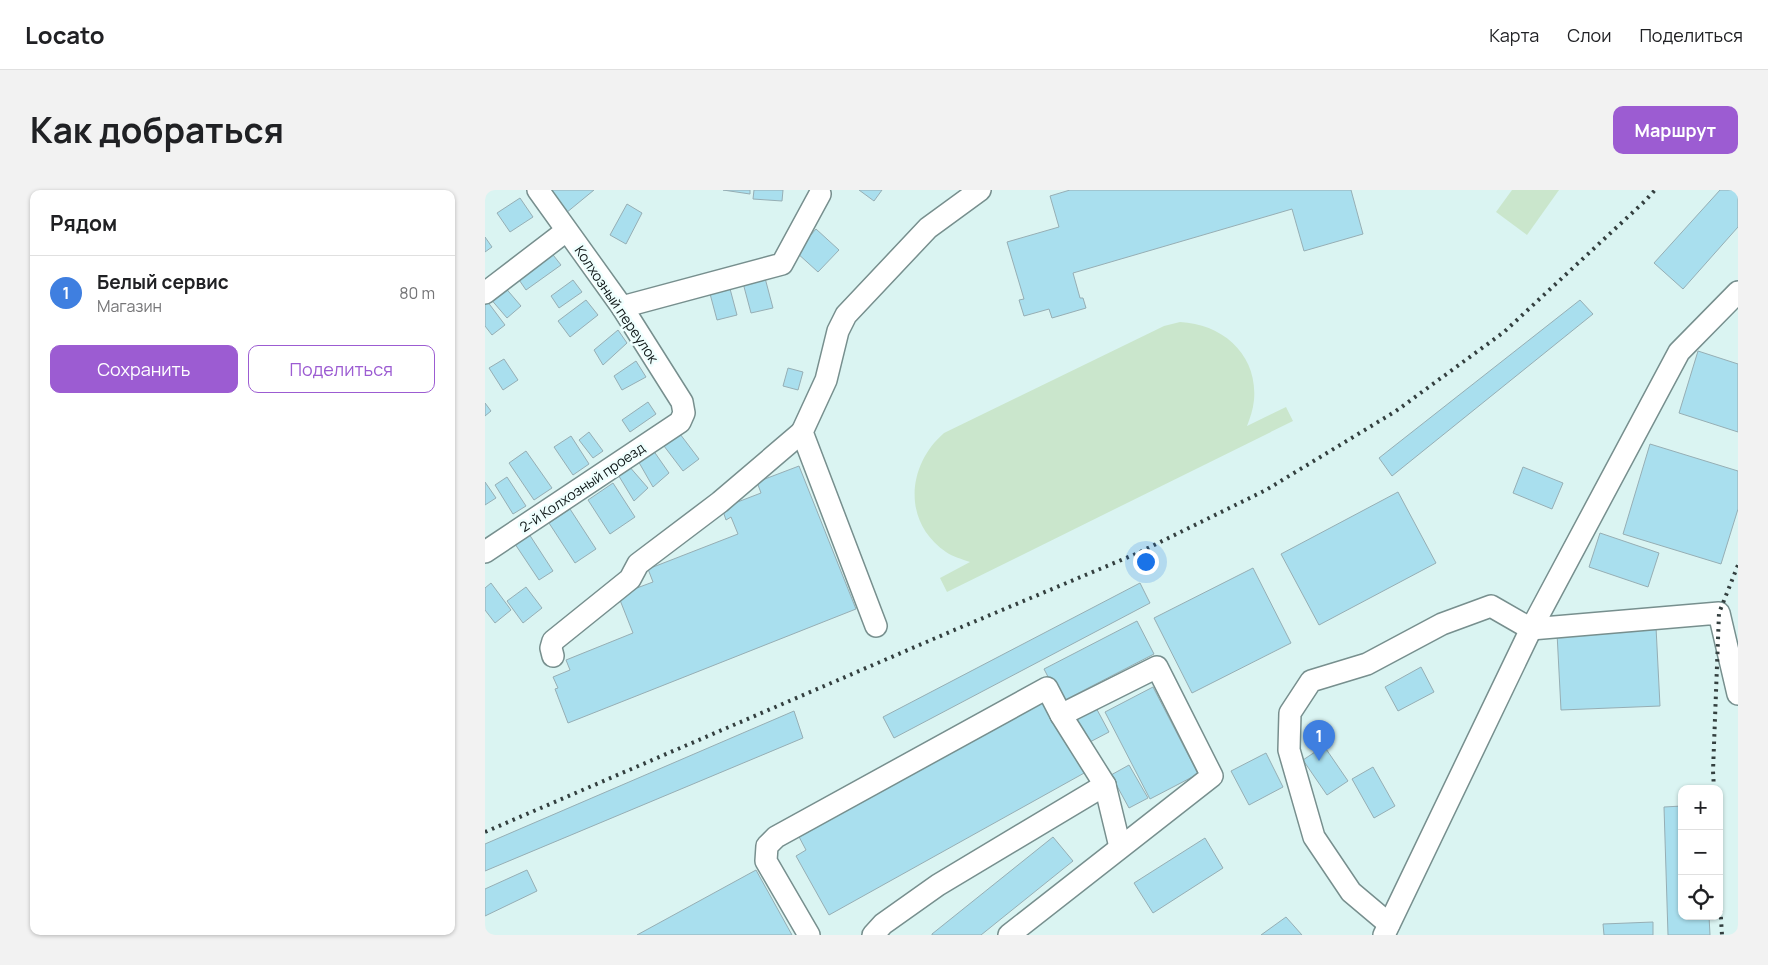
<!DOCTYPE html>
<html lang="ru">
<meta charset="utf-8">
<style>
body{margin:0;font-family:Manrope,sans-serif;background:#f2f2f2;color:#202124}
.controls{position:absolute;right:15px;bottom:15px;display:grid;overflow:hidden;border-radius:10px;box-shadow:0 1px 4px #0004}
.controls button{width:45px;height:45px;display:grid;place-items:center;padding:0;border:0;border-bottom:1px solid #e0e0e0;background:#fff;color:#202124;font:25px sans-serif}
.you{position:absolute;left:660px;top:371px;width:18px;height:18px;margin:-12px;border:4px solid #fff;border-radius:50%;background:#1a73e8;box-shadow:0 0 0 8px #1a73e833}
.badge{display:grid;place-items:center;width:32px;height:32px;border-radius:50%;background:#9c5cd2;color:#fff;font-size:16px;font-weight:700}
.pin{position:absolute;translate:-50% -41px;filter:drop-shadow(0 1px 2px #0008)}
.pin::after{content:'';position:absolute;top:26px;width:18px;height:15px;background:inherit;clip-path:polygon(0 0,100% 0,50% 100%)}
.list{margin:0;padding:0;list-style:none}
h2{display:flex;justify-content:space-between;align-items:center;height:65px;margin:0;padding:0 20px;font-size:21px}
h2 small{font-size:16px;font-weight:400;color:#757577}
.list li{display:grid;grid-template-columns:32px 1fr auto;gap:15px;align-items:center;box-sizing:border-box;height:75px;padding:0 20px;border-top:1px solid #e0e0e0}
.list b{display:block;font-size:19px;white-space:nowrap}
.list p{margin:0;font-size:16px;white-space:nowrap;color:#757577}
.list em{font-size:16px;font-style:normal;color:#757577}
.actions{display:flex;gap:10px;padding:15px 20px}
.actions a{flex:1;padding:11px 0;border:1px solid #9c5cd2;border-radius:10px;text-align:center;font-size:18px;color:#9c5cd2}
.actions .main{background:#9c5cd2;color:#fff}
.icon{flex:none;width:28px;height:28px;fill:none;stroke:currentColor;stroke-width:2;stroke-linecap:round;stroke-linejoin:round}
.map{position:relative;flex:none;width:1253px;height:745px;overflow:hidden;border-radius:10px}
header{display:flex;align-items:center;gap:30px;box-sizing:border-box;height:70px;padding:0 25px;background:#fff;border-bottom:1px solid #e0e0e0}
header strong{font-size:24px}
nav{display:flex;gap:28px;margin-inline-start:auto;font-size:18px}
.intro{display:flex;align-items:center;justify-content:space-between;box-sizing:border-box;height:120px;padding:0 30px}
h1{margin:0;font-size:35px}
.button{padding:12px 22px;border-radius:10px;background:#9c5cd2;color:#fff;font-size:18px;font-weight:700}
main{display:flex;gap:30px;padding:0 30px}
aside{flex:1;background:#fff;border-radius:10px;box-shadow:0 1px 4px #0004}
.map>svg:first-child{display:block}
</style>
<header>
<strong>Locato</strong>
<nav><a>Карта</a><a>Слои</a><a>Поделиться</a></nav>
</header>
<div class="intro"><h1>Как добраться</h1><a class="button">Маршрут</a></div>
<main>
<aside>
<h2>Рядом<small></small></h2>
<ul class="list">
<li><span class="badge" style="background:#3f7fe0">1</span><div><b>Белый сервис</b><p>Магазин</p></div><em>80 m</em></li>
</ul>
<div class="actions"><a class="main">Сохранить</a><a>Поделиться</a></div>
</aside>
<div class="map">
<svg width="1253" height="745" viewBox="0 0 1253 745">
<rect width="100%" height="100%" fill="#daf4f2"/>
<g fill="#cae6cc">
<path d="M1027,0H1074L1042,45L1011,22Z"/>
<path d="M695,132C738,134 773,165 769,210C768,220 765,228 762,236L801,217L808,231L462,402L455,388L485,372C477,369 468,367 461,362C417,332 422,275 459,243L679,136Z"/>
</g>
<g fill="#a9dfee" stroke="#96aeb4">
<path d="M62,0H109L81,23Z"/>
<path d="M238,0H265V4Z"/>
<path d="M269,0H298L297,11L268,9Z"/>
<path d="M374,0H397L389,11Z"/>
<path d="M585,0H866L878,44L819,61L807,19L588,83L595,108H598L601,118L567,128L564,119L539,126L534,110L539,109L522,52L574,37L565,6Z"/>
<path d="M1235,0H1253V37L1198,99L1169,73Z"/>
<path d="M35,8L48,27L25,42L12,23Z"/>
<path d="M142,14L157,23L141,54L125,45Z"/>
<path d="M331,39L354,60L333,82L311,62Z"/>
<path d="M0,47L7,57L0,62Z"/>
<path d="M65,61L76,75L41,100L30,84Z"/>
<path d="M280,88L288,118L266,123L258,93Z"/>
<path d="M88,90L97,102L74,118L66,106Z"/>
<path d="M18,95L36,116L22,128L4,107Z"/>
<path d="M244,95L252,125L232,130L224,100Z"/>
<path d="M101,110L113,125L85,147L73,131Z"/>
<path d="M1095,110L1108,124L907,286L894,268Z"/>
<path d="M2,111L20,135L7,145L0,136V112Z"/>
<path d="M133,140L142,153L118,175L109,160Z"/>
<path d="M1213,161L1253,174V242L1194,223Z"/>
<path d="M19,169L33,190L18,200L4,178Z"/>
<path d="M151,171L161,187L137,200L129,186Z"/>
<path d="M303,178L318,182L313,200L298,196Z"/>
<path d="M163,212L171,224L145,242L137,230Z"/>
<path d="M0,213L6,221L0,226Z"/>
<path d="M104,242L118,261L108,268L94,250Z"/>
<path d="M195,244L214,269L198,281L179,256Z"/>
<path d="M86,246L104,274L88,285L69,257Z"/>
<path d="M1165,254L1253,281V319L1236,374L1138,344Z"/>
<path d="M168,260L184,283L168,297L152,269Z"/>
<path d="M41,261L67,298L49,310L24,273Z"/>
<path d="M143,275L163,298L149,311L132,283Z"/>
<path d="M314,276L371,419L83,533L70,499L73,498L68,487L85,480L81,470L148,443L133,405L168,392L163,379L253,344L246,327L241,330L237,318L276,303L272,292Z"/>
<path d="M1038,277L1078,293L1067,319L1028,303Z"/>
<path d="M22,287L41,316L28,324L10,295Z"/>
<path d="M0,292L11,308L0,315Z"/>
<path d="M128,293L150,327L125,344L103,310Z"/>
<path d="M913,302L951,373L834,435L796,364Z"/>
<path d="M85,319L111,359L90,373L64,333Z"/>
<path d="M1115,343L1174,363L1163,397L1104,377Z"/>
<path d="M44,344L68,381L54,390L30,354Z"/>
<path d="M768,378L806,453L707,503L669,428Z"/>
<path d="M6,393L26,420L10,433L0,420V398Z"/>
<path d="M655,393L665,413L409,548L398,527Z"/>
<path d="M41,397L57,418L38,433L22,411Z"/>
<path d="M652,431L669,464L576,512L559,479Z"/>
<path d="M1171,437L1175,516L1076,520L1072,443Z"/>
<path d="M936,477L949,502L913,521L900,497Z"/>
<path d="M668,497L713,584L665,609L620,522Z"/>
<path d="M559,505L601,582L344,725L311,666L321,660L312,643Z"/>
<path d="M609,514L624,542L603,553L588,525Z"/>
<path d="M309,521L318,548L0,681V654Z"/>
<path d="M839,556L863,591L842,605L818,570Z"/>
<path d="M781,563L798,597L764,615L746,581Z"/>
<path d="M644,575L663,608L644,618L626,585Z"/>
<path d="M888,577L910,616L889,628L867,589Z"/>
<path d="M1197,616V726H1224L1225,745H1183L1179,617Z"/>
<path d="M568,647L588,671L496,745H447V744Z"/>
<path d="M720,648L738,678L668,723L649,693Z"/>
<path d="M42,680L52,701L0,726V699Z"/>
<path d="M271,680L307,745H152Z"/>
<path d="M801,727L817,745H776Z"/>
<path d="M1168,732V745H1119L1118,734Z"/>
</g>
<g fill="none" stroke-linecap="round" stroke-linejoin="round">
<defs>
<g id="minor">
<path d="M0,103L81,41"/>
<path d="M137,117L297,74L335,4"/>
<path d="M0,362L195,232L199,223L197,212L137,117L53,0"/>
<path d="M391,436L317,242L341,190L353,141L361,125L443,38L495,0"/>
<path d="M68,466L66,458L68,451L145,389L153,374L235,312L317,242"/>
<path d="M576,525L620,595L635,657"/>
<path d="M904,734L866,702L829,647L804,560L805,523L826,491L882,474L957,434L1006,416L1046,439L1234,423L1253,504"/>
<path d="M324,745L281,671L282,656L291,647L562,498L576,525L672,477L727,586L524,745"/>
<path d="M388,745L398,734L453,695L620,595"/>
<path d="M899,745L1046,439L1194,162L1253,102"/>
</g>
</defs>
<use href="#minor" stroke="#778f8e" stroke-width="24"/>
<use href="#minor" stroke="#fff" stroke-width="21"/>
<g stroke="#333f3f" stroke-width="4" stroke-dasharray="2.5 5" stroke-linecap="butt">
<path d="M1229,599L1228,581L1234,423L1253,375"/>
<path d="M0,642L467,441L653,363L781,300L911,221L1019,142L1160,11L1170,0"/>
<path d="M1234,697L1237,745"/>
</g>
</g>
<g text-anchor="middle" dominant-baseline="central" stroke-width="5" stroke-linejoin="round" paint-order="stroke">
<g font-size="14" fill="#0d1616" stroke="#effffe">
<text transform="translate(132 114) rotate(56)">Колхозный переулок</text>
<text transform="translate(97 297) rotate(-34)">2-й Колхозный проезд</text>
</g>
</g>
</svg>
<div class="controls">
<button>+</button>
<button>−</button>
<button><svg class="icon" aria-label="locate" viewBox="0 0 24 24"><circle cx="12" cy="12" r="6"/><path d="M12 2v4M12 18v4M2 12h4M18 12h4"/></svg></button>
</div>
<div class="you"></div>
<div class="pin badge" style="left:834px;top:571px;background:#3f7fe0">1</div>
</div>
</main>
